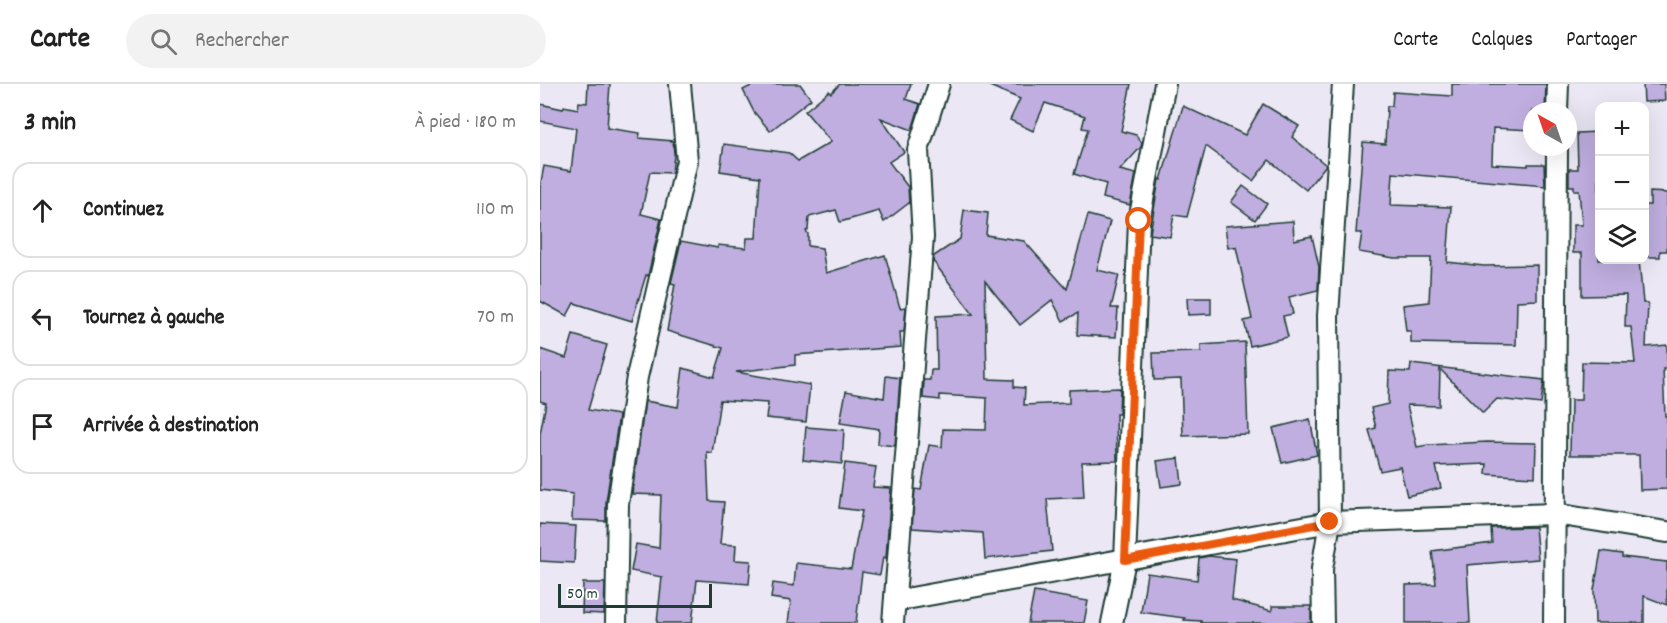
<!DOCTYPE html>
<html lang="fr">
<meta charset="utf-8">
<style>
body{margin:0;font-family:Dekko,sans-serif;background:#f2f2f2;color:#222}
.controls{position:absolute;right:18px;top:18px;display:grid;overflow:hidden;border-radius:12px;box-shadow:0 6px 24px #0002}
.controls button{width:54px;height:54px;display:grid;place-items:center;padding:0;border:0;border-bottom:2px solid #e0e0e0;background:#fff;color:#222;font:30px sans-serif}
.compass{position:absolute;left:983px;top:18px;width:54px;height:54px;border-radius:50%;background:#fff;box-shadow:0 6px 24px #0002;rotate:320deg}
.scale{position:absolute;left:18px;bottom:15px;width:154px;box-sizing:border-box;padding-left:6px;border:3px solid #1f3d34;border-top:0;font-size:16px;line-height:21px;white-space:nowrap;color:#1f3d34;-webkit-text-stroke:4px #fff;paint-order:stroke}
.stop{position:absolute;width:18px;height:18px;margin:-14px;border:4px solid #ea580c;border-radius:50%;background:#fff}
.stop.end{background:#ea580c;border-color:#fff;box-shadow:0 2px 6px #0008}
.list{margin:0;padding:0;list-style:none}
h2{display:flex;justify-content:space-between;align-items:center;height:78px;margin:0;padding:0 24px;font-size:26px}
h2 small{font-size:20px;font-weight:400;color:#767676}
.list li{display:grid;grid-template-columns:39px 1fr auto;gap:18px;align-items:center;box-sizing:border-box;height:96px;margin:0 12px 12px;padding:0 12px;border:2px solid #e0e0e0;border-radius:18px}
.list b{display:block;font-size:22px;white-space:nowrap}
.list em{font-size:20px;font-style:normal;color:#767676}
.icon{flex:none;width:33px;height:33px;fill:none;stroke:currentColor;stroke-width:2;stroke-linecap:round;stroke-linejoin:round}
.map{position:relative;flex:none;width:1127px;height:539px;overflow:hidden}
header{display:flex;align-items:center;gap:36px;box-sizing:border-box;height:84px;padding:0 30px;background:#fff;border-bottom:2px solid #e0e0e0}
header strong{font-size:28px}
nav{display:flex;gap:33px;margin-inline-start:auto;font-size:21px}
.search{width:420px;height:54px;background:#f2f2f2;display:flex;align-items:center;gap:15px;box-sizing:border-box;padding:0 21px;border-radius:33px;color:#767676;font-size:22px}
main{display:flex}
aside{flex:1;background:#fff}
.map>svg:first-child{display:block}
</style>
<header>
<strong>Carte</strong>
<div class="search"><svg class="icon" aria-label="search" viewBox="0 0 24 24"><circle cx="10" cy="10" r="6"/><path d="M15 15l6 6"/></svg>Rechercher</div>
<nav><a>Carte</a><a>Calques</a><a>Partager</a></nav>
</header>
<main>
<aside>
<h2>3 min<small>À pied · 180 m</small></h2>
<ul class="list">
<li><svg class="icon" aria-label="ahead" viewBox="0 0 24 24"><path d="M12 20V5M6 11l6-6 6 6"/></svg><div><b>Continuez</b></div><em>110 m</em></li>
<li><svg class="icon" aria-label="left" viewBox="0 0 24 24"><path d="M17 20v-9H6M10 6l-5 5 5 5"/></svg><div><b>Tournez à gauche</b></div><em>70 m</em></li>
<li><svg class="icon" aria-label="arrive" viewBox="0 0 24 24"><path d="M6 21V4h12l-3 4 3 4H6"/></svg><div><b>Arrivée à destination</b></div></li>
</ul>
</aside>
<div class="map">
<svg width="1127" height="539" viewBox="0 0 1127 539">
<rect width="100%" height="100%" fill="#ece7f5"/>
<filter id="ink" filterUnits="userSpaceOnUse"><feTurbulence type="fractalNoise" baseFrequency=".0167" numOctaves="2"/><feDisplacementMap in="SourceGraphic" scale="12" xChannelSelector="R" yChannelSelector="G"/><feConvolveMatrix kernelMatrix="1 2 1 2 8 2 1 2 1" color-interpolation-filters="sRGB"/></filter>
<g filter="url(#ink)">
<g fill="#bfaedf" stroke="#1f3d34" stroke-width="1.5">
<path d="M48,0H70L67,44L100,49L99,54L133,57L134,70L132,89L110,88L101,130L121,135L108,192L106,191L92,237L34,219L27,232L0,217V103L4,82L31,87L36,44L0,37V20L23,25L24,22L38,25L39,18L47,19Z"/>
<path d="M215,0H260L271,15L230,47L214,28L203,6Z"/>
<path d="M300,0H371L366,15L380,20L372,46L341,34L364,68L349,78L368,103L369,119L344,138L339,127L300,138L296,126L269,133L268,146L266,147L268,150V162L282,164L286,189L345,171L360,224L366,223L364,248H360L361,263L255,271V281L196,288L270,301L266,338L226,334L228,319L180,316L172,369L167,368L169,417L184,418L180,460L196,461L195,476L211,477L209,500L157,496L152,539H117L122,493L91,487L96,460L119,464L121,411L92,410L105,317L138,323L143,284L174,293L183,264L127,247L135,200L131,199L141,157L178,164V161L206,164L207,154H216L220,93L180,87L184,60L249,69L258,77L291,58L265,27L289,7L291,9Z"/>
<path d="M445,0H591L581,47L596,51L602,59L601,63L580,86L596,90L590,121L563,114L566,100L534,90L548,45L542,44L545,32L505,19L493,47L470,36L480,15Z"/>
<path d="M912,0H1006L1005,27H992V46L953,44L952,80L988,82V80H1004L1005,102L853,89L851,121L911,123L907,178L944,182L997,181V216L977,217L976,261L871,259V247H866L863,221L889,218L891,174H854L819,168L822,149H816L823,58L845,60L847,22H852L853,8L912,12Z"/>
<path d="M1103,0H1124L1125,17L1104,18Z"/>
<path d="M723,20L759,42L752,53L786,81L766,106L729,76L713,97L666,62L647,133L634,131L630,153L610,150L619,95L621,96L643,22L705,51Z"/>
<path d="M1059,48V176H1099L1103,219H1108L1106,263L1127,261V285H1123L1125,332H1127V405L1100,406L1099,371H1030L1031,316H1041L1042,278L1095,279L1091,243H1085L1086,211L1042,212V169H1033V141H1042L1039,106H1034V102H1029V85H1038L1037,49Z"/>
<path d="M703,102L727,120L715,136L691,118Z"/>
<path d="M1110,108L1127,109V167H1120V173H1104V121H1110Z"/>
<path d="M424,126L448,129L446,151L484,157L527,205L548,131L570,137L557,186L579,191L571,224H578L576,253L537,251L538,229L523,237L512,216L480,241L445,197L447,295L474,296V303L485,304L484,321L529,319V306L580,304L579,330H576L577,377L542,378L544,413L507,415L512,467L445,475L443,449L372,444L375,405L381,406L389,361L402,363L403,345L446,346L447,314L400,311V316L383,314L384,296H390L391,286H397L396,232L433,230L393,177L394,172L420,155Z"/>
<path d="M753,137L754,156L772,152L779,183L778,206L749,213L753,230L743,232L748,253L710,262L704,237L712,235L696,163L688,164L685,142Z"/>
<path d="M647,214H671V230L648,231Z"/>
<path d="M33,251L67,261L48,326L79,331L66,418V437L32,436L33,410L0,406V350L6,319L0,317V265L26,274Z"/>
<path d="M705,258L708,350L643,352L641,295L614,296L613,269L661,268V261Z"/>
<path d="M871,280L1004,296L1001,320L957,315L943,329L900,285L899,322L867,321L877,363L888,361L947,358L996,359L995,393L946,390L947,380L896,382L901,404L867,412L860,383L840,387L829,346L836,344L831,324L848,320L849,287L870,288Z"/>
<path d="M346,292L360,294L355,362L338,360L339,345L300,339L306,307L344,314Z"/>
<path d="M770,335L777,371L742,379L733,344Z"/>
<path d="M266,343L304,346L302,380L263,376Z"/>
<path d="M639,374L642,400L621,403L617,377Z"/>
<path d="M305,379L336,383L333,403L351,404L346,474L343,473L340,491L322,488L316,539H248L251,517L231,514L233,499L254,502L256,479L311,485L322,427L299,424Z"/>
<path d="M0,440L36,442L34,479L0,477Z"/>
<path d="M995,443L998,475L927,481L930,539H866V501L896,500L892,467L952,459L951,444Z"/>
<path d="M1061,467L1082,470V473L1127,478V521L1104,512V539H1055L1054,506Z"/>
<path d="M669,472L696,475L692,516L732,527V522H771V539H661V537L644,536L645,534L601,528L607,489L657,496L659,474Z"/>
<path d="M43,499H65L64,530L42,529Z"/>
<path d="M494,508L548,517L544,539H488Z"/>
</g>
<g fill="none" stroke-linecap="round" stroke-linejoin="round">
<defs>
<g id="street">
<path d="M1017,27L1018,0"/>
<path d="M355,517L790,438L1015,430L1127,448"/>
<path d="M76,539L78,420L97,293L147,77L140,0"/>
<path d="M353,539L383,153L378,66L399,0"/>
<path d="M572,539L585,476L599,137L625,0"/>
<path d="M783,539L782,485L790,438L788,232L803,0"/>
<path d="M1014,539L1017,63"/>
</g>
</defs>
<use href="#street" stroke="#1f3d34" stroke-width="24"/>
<use href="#street" stroke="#fff" stroke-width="20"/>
</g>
</g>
<g fill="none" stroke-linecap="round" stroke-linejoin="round" filter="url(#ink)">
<path stroke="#ea580c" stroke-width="8" d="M599,137L585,476L790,438"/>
</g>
</svg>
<div class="controls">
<button>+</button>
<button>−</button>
<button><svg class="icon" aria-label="layers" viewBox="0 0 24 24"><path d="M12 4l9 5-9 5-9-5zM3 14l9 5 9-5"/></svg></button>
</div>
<svg class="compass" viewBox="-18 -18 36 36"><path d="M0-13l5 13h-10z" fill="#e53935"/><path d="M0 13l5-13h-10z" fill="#767676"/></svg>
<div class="scale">50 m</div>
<div class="stop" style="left:599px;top:137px"></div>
<div class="stop end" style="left:790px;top:438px"></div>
</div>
</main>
